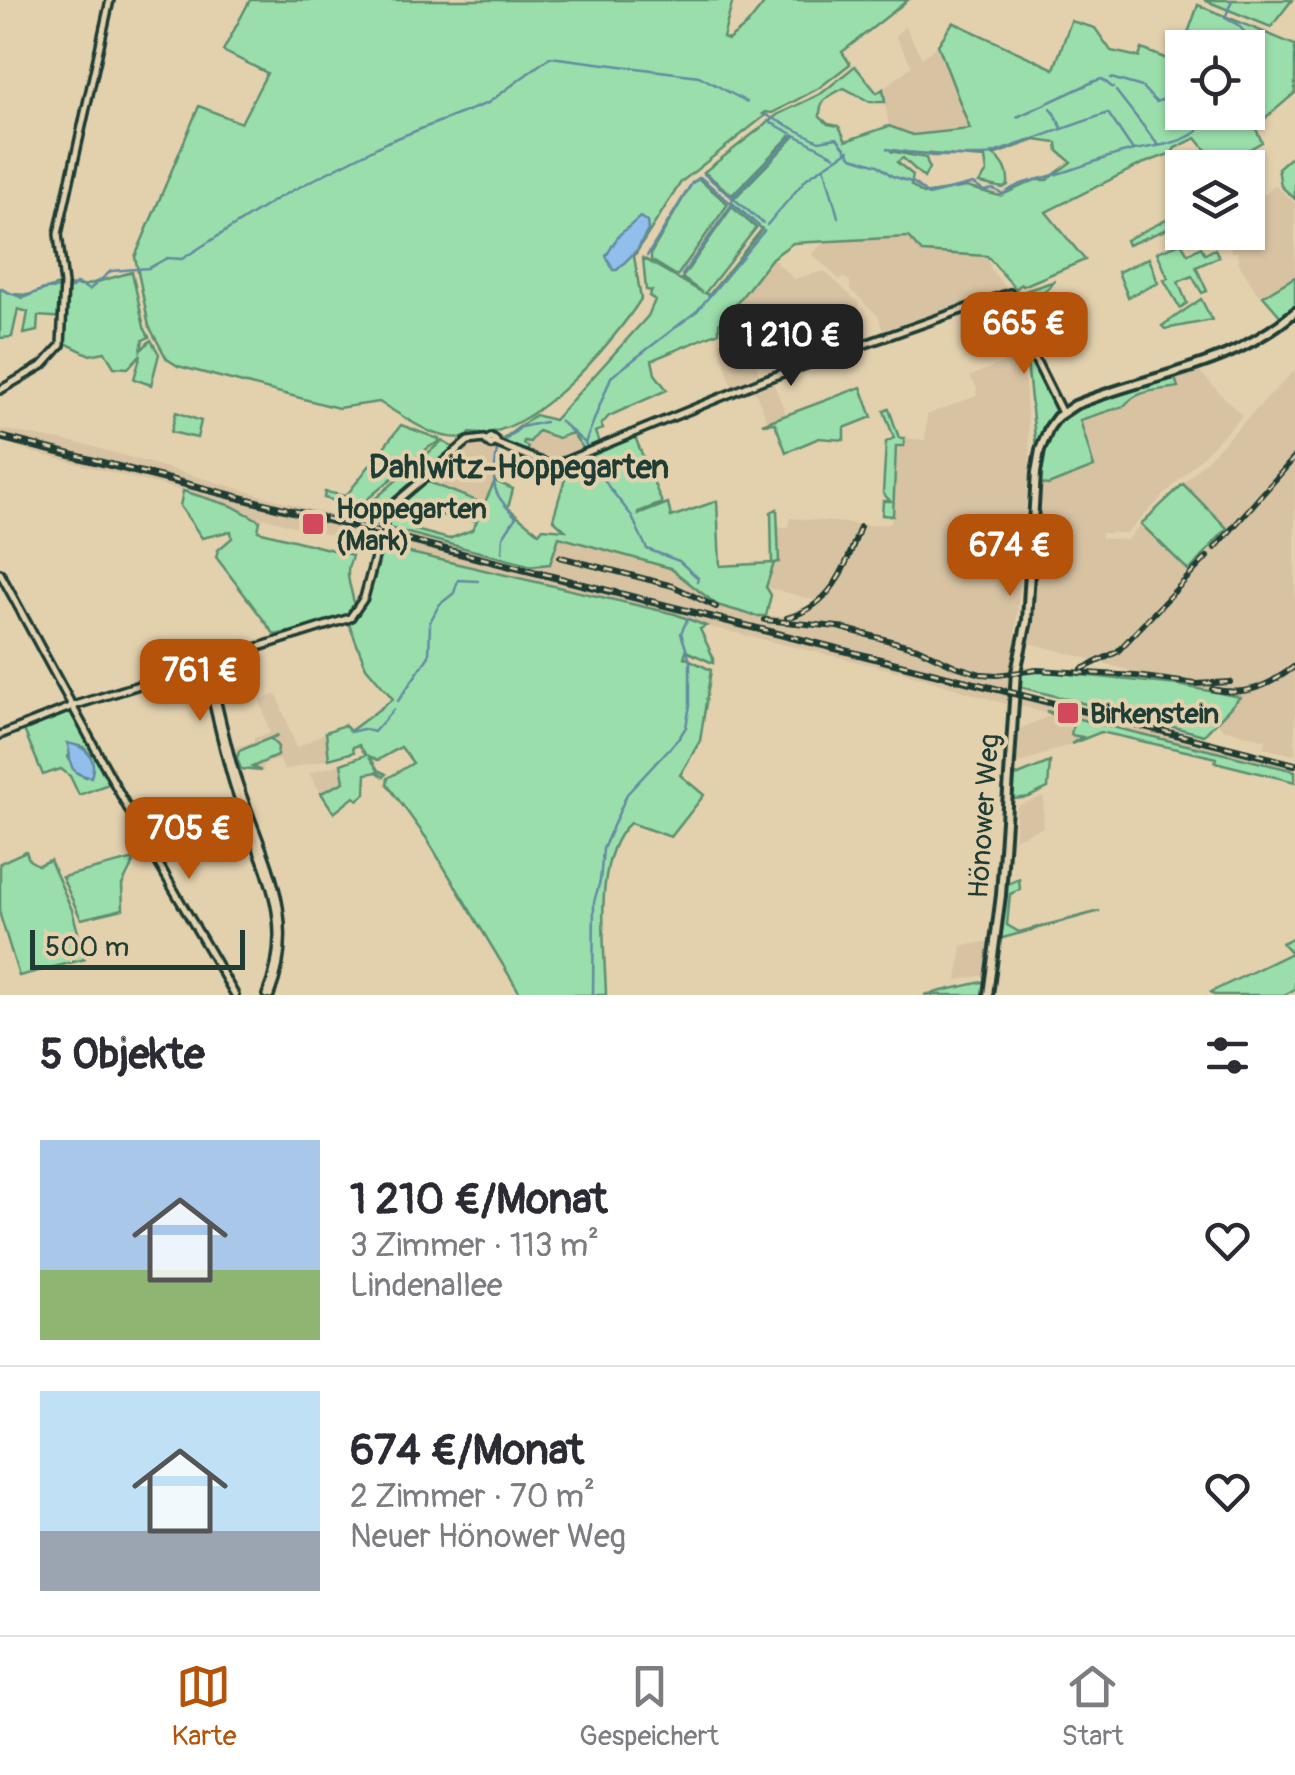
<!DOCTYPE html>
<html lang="de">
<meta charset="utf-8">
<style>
:root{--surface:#fff;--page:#f7f7f7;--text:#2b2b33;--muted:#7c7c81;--line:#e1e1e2;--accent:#b45309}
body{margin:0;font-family:Pangolin,sans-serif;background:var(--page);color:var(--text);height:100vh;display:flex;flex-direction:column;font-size:38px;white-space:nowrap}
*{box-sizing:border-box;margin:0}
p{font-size:32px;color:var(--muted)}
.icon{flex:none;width:55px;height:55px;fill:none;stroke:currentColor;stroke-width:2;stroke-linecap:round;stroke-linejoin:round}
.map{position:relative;height:995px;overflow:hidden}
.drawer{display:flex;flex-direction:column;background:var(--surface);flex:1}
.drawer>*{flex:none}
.buttons{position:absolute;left:1165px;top:30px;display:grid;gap:20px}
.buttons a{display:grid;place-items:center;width:100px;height:100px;border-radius:0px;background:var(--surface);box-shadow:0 2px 8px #0004;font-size:50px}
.scale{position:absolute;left:30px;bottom:25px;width:215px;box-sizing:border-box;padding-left:10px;border:5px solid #1f3d34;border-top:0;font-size:28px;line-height:35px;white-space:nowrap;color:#1f3d34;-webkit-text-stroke:8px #e3d1ae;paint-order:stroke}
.price{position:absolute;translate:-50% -85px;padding:0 22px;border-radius:20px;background:var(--accent);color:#fff;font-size:32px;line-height:65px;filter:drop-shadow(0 2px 5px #0008)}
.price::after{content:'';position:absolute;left:50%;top:60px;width:30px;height:22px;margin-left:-15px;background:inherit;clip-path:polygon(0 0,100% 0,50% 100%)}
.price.selected{background:#222;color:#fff}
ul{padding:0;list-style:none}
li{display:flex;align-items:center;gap:30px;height:250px;padding:0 40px}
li+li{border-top:2px solid var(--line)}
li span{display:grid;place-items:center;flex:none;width:280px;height:200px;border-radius:0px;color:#555}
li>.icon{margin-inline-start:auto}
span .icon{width:120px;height:120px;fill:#fffc;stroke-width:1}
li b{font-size:42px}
h2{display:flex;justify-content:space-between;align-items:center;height:120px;padding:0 40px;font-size:42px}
.tab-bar{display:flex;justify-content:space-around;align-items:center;height:140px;border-top:2px solid var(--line);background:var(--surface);font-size:28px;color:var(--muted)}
.tab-bar a{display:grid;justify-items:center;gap:5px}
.tab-bar .selected{color:var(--accent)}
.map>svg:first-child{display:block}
.built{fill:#d7c2a2}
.green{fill:#9adfab;stroke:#5c8e70;stroke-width:2.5;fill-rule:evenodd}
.water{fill:#92beeb;stroke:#648aa2;stroke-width:2.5}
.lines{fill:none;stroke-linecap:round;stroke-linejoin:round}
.stream{stroke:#648aa2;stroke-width:2.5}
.tertiary-casing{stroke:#1f3d34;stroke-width:12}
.secondary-casing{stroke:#1f3d34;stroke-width:14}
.tertiary{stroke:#e3d1ae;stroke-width:5}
.secondary{stroke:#e3d1ae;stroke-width:6}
.tram{stroke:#1f3d34;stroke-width:2.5}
.rail-casing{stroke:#1f3d34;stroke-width:6}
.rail{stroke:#e3d1ae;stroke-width:2.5;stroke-dasharray:8;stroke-linecap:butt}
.poi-dot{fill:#d1495b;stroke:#e3d1ae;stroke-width:4}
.labels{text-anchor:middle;stroke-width:8;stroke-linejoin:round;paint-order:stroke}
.poi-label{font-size:28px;font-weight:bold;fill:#1f3d34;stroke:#e3d1ae;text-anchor:start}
.street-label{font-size:28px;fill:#1f3d34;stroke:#e3d1ae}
.quarter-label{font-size:32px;font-weight:bold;fill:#1f3d34;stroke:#e3d1ae}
</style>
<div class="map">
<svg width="1295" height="995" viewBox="0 0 1295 995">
<rect width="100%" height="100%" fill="#e3d1ae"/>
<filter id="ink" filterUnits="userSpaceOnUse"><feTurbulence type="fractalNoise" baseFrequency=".01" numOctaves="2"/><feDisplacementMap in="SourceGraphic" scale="20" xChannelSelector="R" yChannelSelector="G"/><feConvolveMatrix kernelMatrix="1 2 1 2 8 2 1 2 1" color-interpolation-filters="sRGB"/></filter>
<g filter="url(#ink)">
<g class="built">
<polygon points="962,26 970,129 913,135 889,128 883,89 912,66 895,35 905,27 922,58"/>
<polygon points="1251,185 1263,196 1275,185 1295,203 1295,277 1265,294 1258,294 1248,279 1239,264 1237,251 1233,252 1223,233 1248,232 1248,198 1254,193 1249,186"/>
<polygon points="899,236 950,254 987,256 991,270 1007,289 883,330 878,316 850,289 850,282 845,278 839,279 812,254 823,243"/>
<polygon points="772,258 794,279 824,271 858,302 862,318 754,358 760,377 732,388 719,342 747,332 737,303"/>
<polygon points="1023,355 1030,454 1011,691 1295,762 1295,772 1080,723 1082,740 1012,766 1017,755 1019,729 1052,715 1018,705 1011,699 1009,705 909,674 706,626 675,614 303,529 266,518 260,521 203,496 35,453 0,441 0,429 87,445 330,515 373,525 376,521 379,529 385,527 532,566 550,564 559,537 670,568 717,605 735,611 755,616 782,616 817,601 766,587 775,562 779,562 775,527 788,527 790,518 869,525 891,524 899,438 925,440 927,415 976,396 977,388 970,376"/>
<polygon points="1295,370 1295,755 1263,748 1266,740 1223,729 1217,722 1241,696 1238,694 1220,693 1157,678 1027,642 1043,455 1078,409 1199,371 1242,416 1127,533 1101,533 1101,538 1127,540 1141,524 1189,571 1227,528 1183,484"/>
<polygon points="773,382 786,414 768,422 754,389"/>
<polygon points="537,431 571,433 584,449 553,461 526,452 528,447 522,444 524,440"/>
<polygon points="478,442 496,449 493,485 484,504 426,481 468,446"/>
<polygon points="277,694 296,748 326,732 329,759 284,770 279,759 263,765 264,772 237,768 232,748 254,742 254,738 270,733 260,700"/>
<polygon points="341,764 345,783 321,793 309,773"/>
<polygon points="1044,796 1043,827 1014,839 1017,806"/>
<polygon points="991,941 987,975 957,980 962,946"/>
</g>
<g class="green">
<path d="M 250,0 L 733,0 L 723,38 L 728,40 L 747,25 L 767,0 L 908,0 L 842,52 L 850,64 L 819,88 L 772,113 L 765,112 L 763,114 L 766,115 L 681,182 L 634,256 L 641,299 C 612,344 528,443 470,433 L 468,437 C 434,442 407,418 379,402 L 338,408 L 178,366 L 167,359 L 149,326 L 135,257 L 199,106 L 241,123 L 267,73 L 223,51 Z"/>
<polygon points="1204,0 1292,0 1271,27"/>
<path d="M 1198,5 L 1295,45 L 1295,93 L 1255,127 L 1262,142 L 1248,150 L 1246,156 L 1251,164 L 1226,167 L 1220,158 L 1215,161 L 1196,138 L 1175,148 L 1172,153 L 1142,164 L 1046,212 L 1085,260 L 1023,286 L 1021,284 L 1016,289 L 987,256 L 922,252 L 908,237 L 793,243 L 772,258 L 737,303 L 740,313 L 719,323 L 719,332 L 652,360 L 655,374 L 667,390 L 609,416 L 601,425 L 603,429 L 595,432 L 599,443 L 584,449 L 572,433 L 558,438 L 538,431 L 530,442 L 524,441 L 523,444 L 528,447 L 526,452 L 499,442 L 535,415 L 554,420 L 648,316 L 655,300 L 649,296 L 652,291 L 646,290 L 643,258 L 703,293 L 682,278 L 732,207 L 756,228 L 705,293 L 709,295 L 762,229 L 731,202 L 794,137 L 790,136 L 732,195 L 704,172 L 777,115 L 822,93 L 855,66 L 877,93 L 883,89 L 885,102 L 870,102 L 844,88 C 830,96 819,98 820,117 L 828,124 L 839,126 L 846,141 L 889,126 L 913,135 L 970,129 L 938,45 L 953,22 L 1054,69 L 1071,21 L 1095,28 L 1111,51 L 1139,57 L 1142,49 L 1177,63 L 1182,49 L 1182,112 L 1248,112 L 1248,48 L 1183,47 ZM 1035,140 L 1057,143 L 1058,151 L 1071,162 L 1047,180 L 1035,180 L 1000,196 L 966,187 L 923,194 L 911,185 L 913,175 L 897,162 L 903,158 L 924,178 L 929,168 L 926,158 L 890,151 L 985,158 L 987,172 L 979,183 L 1003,188 L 1008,185 C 1009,171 1003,161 993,155 Z"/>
<polygon points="1293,155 1295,157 1295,199 1281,186 1278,168"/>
<polygon points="699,179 728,204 677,276 651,260 651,253 692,183"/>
<polygon points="1182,212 1182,223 1128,245 1126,240"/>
<polygon points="1181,243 1188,254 1201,247 1205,254 1215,249 1219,257 1196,267 1207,291 1202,293 1192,276 1178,282 1187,303 1180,308 1164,280 1168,278 1157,252"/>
<polygon points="1149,258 1158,283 1128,297 1118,272"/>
<polygon points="132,272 144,327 149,337 143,340 141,350 151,340 159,354 151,385 134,379 141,354 128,368 114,367 105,352 90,355 65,343 65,318 38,316 37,331 24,334 28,312 18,309 12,337 0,338 0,288 12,294 28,295 59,285 83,286"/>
<polygon points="1295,277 1295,308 1282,318 1263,296"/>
<polygon points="1055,281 1034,302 1026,317 1021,319 1016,291 1022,292"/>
<polygon points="1201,299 1212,320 1165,329 1162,326"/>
<polygon points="1025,342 1056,407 1055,416 1036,448"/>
<path d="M 1175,378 L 1178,387 C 1158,391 1138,389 1124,406 L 1080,420 L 1094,467 L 1048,485 L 1040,484 C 1038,451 1049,424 1077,407 Z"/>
<polygon points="861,387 872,417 844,428 844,440 819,438 786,452 775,423 762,424"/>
<polygon points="889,409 899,438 904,438 904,446 896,446 893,516 882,515 883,501 890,501 883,493 886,442 894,438 884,411"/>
<polygon points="176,412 201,421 197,438 171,432"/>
<polygon points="401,425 439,439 439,442 429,447 358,507 324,498 325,492 346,496"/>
<path d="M 635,437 L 662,503 L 638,512 L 638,515 L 668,503 L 671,517 L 717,501 L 720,566 L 772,563 L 771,512 L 777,509 L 779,562 L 774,563 L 766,587 L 771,595 L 766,616 L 755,616 L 717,605 L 670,568 L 559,537 L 550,564 L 532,566 L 385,527 L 396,507 L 426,481 L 484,504 L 495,481 L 513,489 L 508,508 L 539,533 L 543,528 L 565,530 L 553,519 L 569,465 ZM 428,513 L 477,521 L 472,530 L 449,539 L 415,530 L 416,515 Z"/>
<polygon points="442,441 454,448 387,504 379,526 372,518 376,508 370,503"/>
<polygon points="1183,484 1227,528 1189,571 1141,524"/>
<path d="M 183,491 L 232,506 L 260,521 L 258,531 L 352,555 C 351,561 348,566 348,571 C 347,584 355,596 354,611 L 345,618 L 290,635 L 288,632 L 275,635 L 216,557 L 218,550 L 232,538 L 231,531 L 202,538 L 180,506 Z"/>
<path d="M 380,546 L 675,614 L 706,626 L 700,629 L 713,657 L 713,663 L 686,651 L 684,657 L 711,670 L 700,741 L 680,775 L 704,795 L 671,837 L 630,823 C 592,857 605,948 606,995 L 521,995 L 427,839 L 387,784 L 388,778 L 413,763 L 401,747 L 378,760 L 369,756 L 378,770 L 386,774 L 384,777 L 377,772 L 366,774 L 365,794 L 358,800 L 354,797 L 334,813 L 321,793 L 344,782 L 341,764 L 366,755 L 359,745 L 353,747 L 354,752 L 329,759 L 326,732 L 344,725 L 350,731 L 393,699 L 366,667 L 349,624 C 368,607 379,571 380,546 Z"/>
<polygon points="1040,671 1178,685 1240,697 1204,735 1017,686 1018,673"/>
<path d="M 72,711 L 111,783 L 79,795 L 70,776 L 61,769 L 43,775 L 24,730 ZM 69,744 L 83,747 L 91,755 L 86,777 L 77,773 L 68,757 L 71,751 Z"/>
<polygon points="1046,711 1295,771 1295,782 1215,762 1216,758 1208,756 1101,732 1071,744 1082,737 1071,735 1073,724"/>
<polygon points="278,735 271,739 278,747 277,756 252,767 261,771 241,769 237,759 239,751"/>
<polygon points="1050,762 1048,788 1029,797 1007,800 1011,778"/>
<polygon points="26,851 29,860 38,865 50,860 72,910 85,959 19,976 0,915 0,863"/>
<polygon points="135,859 122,885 123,909 81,919 62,877"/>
<polygon points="1019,879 1020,890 1010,894 1007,925 1019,932 1100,911 999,939 1003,886"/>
<polygon points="1295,937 1295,989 1284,995 1214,995 1211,992 1291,953 1282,943"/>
<polygon points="986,981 984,995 924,995"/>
</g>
<g class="water">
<polygon points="640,217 647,222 648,230 637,250 617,270 613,270 606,256 619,235"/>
<path d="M 67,743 C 86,746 98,758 91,777 C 62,773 74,757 67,743 Z"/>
</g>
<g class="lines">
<g class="stream">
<polyline points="1232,0 1225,18 1238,25 1263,52 1263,57 1248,72"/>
<polyline points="1111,78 1142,87 1156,102 1167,98"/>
<polyline points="1116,91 1158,145"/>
<polyline points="1170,95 1182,86"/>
<polyline points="1051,108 1062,128"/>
<path d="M 764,114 L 819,141 L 837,138 L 852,157 L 878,165 L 892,176 L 914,183 L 928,195 L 973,184 L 984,191 L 993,189 L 1003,194 C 1021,181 1034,181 1054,175 C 1080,168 1104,157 1130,151 C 1153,146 1179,145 1198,131 L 1194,119 L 1199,112"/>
<polyline points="1017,117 1095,81 1102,79 1113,88"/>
<polyline points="768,121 835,156"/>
<polyline points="887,149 932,156 985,156 1108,113 1133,150"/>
<polyline points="824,166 838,217"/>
<polyline points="704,174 763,223"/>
<polyline points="732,198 794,135"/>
<polyline points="767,225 807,178 849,150"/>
<polyline points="647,256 692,183 700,177 758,226"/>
<polyline points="682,275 732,204"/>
<polyline points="0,289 23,298 44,289 72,288 77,283 89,290 111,271 149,268 167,258 182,259 278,198 387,142 488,103 550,57 699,76 747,102"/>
<polyline points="560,421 585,443"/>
<polyline points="502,443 521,427 545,422"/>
<polyline points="588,448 585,443 611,377 697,311 764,231"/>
<path d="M 497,450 C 493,486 489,490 516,517 L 503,537 L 502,552"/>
<polyline points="591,455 608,486 631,515"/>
<polyline points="632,517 647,549 679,561 698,578 697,582"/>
<polyline points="398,701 429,656 430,622 439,605 454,593 458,580 478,581"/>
<polyline points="350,732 363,729 374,732 393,710"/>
<polyline points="593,995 594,902 600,881 603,849 627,794 679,738 686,727 690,705 690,661 681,633 688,618"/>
</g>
<g class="tertiary-casing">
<g id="tertiary">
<polyline points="0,390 43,365 61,345 64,284 58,234 110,0"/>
<polyline points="495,443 547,464 558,464 763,380 1010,293 1022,333 1062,413"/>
<polyline points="0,573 150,849 235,995"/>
<path d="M 207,664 C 217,699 224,735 234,770 C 257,848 303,912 270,995"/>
<path d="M 203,665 C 214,703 221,741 232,779 C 254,855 300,913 266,995"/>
<polyline points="0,735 73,706 350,618 364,598 388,509 468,441 484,439 491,445 496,441 491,437 488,440"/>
</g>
</g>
<g class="secondary-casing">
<path id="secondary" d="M 988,995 L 1001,895 L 1016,672 L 1027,621 L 1036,473 L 1040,450 L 1049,428 L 1057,417 L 1075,405 C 1155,372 1225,371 1295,312"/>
</g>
<use href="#tertiary" class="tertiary"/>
<use href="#secondary" class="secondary"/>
<polyline class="tram" points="0,440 1295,767"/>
<g class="rail-casing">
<g id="rail">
<polyline points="0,436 1295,764"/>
<polyline points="1215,548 1295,457"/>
<polyline points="560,557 673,586 716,607"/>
<path d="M 787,618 C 833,605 845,568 860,527"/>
<polyline points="765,620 838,627 917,648 955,666 981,674 997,675 1037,670 1136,676 1196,684 1230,682"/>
<polyline points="1082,669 1117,652 1207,557"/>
<path d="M 1212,689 C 1245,697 1269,686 1295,666"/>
</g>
</g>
<use href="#rail" class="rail"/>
</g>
</g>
<g class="poi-dot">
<rect x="301" y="512" width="24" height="24" rx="5"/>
<rect x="1056" y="701" width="24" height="24" rx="5"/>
</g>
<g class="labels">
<g class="poi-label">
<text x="336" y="518">Hoppegarten<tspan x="336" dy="32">(Mark)</tspan></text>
<text x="1090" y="723">Birkenstein</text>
</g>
<g class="street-label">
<text transform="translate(983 816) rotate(-86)" y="10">Hönower Weg</text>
</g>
<g class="quarter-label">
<text x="519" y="478">Dahlwitz-Hoppegarten</text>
</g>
</g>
</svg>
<div class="buttons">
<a><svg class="icon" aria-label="locate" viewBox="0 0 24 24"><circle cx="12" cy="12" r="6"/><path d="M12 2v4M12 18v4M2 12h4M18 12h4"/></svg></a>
<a><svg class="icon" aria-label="layers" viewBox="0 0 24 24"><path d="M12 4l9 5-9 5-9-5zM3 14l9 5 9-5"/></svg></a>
</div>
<div class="scale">500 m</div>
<b class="price" style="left:1024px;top:377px">665 €</b>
<b class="price selected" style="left:791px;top:389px">1 210 €</b>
<b class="price" style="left:1010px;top:599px">674 €</b>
<b class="price" style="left:200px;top:724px">761 €</b>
<b class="price" style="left:189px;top:882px">705 €</b>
</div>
<section class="drawer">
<h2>5 Objekte<svg class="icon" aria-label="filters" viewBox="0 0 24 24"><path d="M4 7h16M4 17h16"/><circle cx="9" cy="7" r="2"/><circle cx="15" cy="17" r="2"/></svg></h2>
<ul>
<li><span style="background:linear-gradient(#a9c7e8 65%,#8fb573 0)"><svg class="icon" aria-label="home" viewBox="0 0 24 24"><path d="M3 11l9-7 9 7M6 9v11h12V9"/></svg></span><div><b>1 210 €/Monat</b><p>3 Zimmer · 113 m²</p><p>Lindenallee</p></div><svg class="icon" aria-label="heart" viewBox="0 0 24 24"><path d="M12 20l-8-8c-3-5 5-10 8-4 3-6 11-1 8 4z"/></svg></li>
<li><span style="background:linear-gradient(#bfe0f5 70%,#9aa5b1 0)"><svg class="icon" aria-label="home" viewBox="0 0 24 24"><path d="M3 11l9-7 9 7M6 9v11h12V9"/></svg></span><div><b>674 €/Monat</b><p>2 Zimmer · 70 m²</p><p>Neuer Hönower Weg</p></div><svg class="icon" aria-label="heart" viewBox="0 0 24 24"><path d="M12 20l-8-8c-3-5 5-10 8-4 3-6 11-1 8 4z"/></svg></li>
</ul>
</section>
<nav class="tab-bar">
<a class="selected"><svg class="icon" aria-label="map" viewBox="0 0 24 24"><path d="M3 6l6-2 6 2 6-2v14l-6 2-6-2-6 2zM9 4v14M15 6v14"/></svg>Karte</a>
<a><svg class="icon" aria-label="saved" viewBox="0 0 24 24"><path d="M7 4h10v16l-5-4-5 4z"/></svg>Gespeichert</a>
<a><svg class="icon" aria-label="home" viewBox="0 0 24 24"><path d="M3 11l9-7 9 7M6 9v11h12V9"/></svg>Start</a>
</nav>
